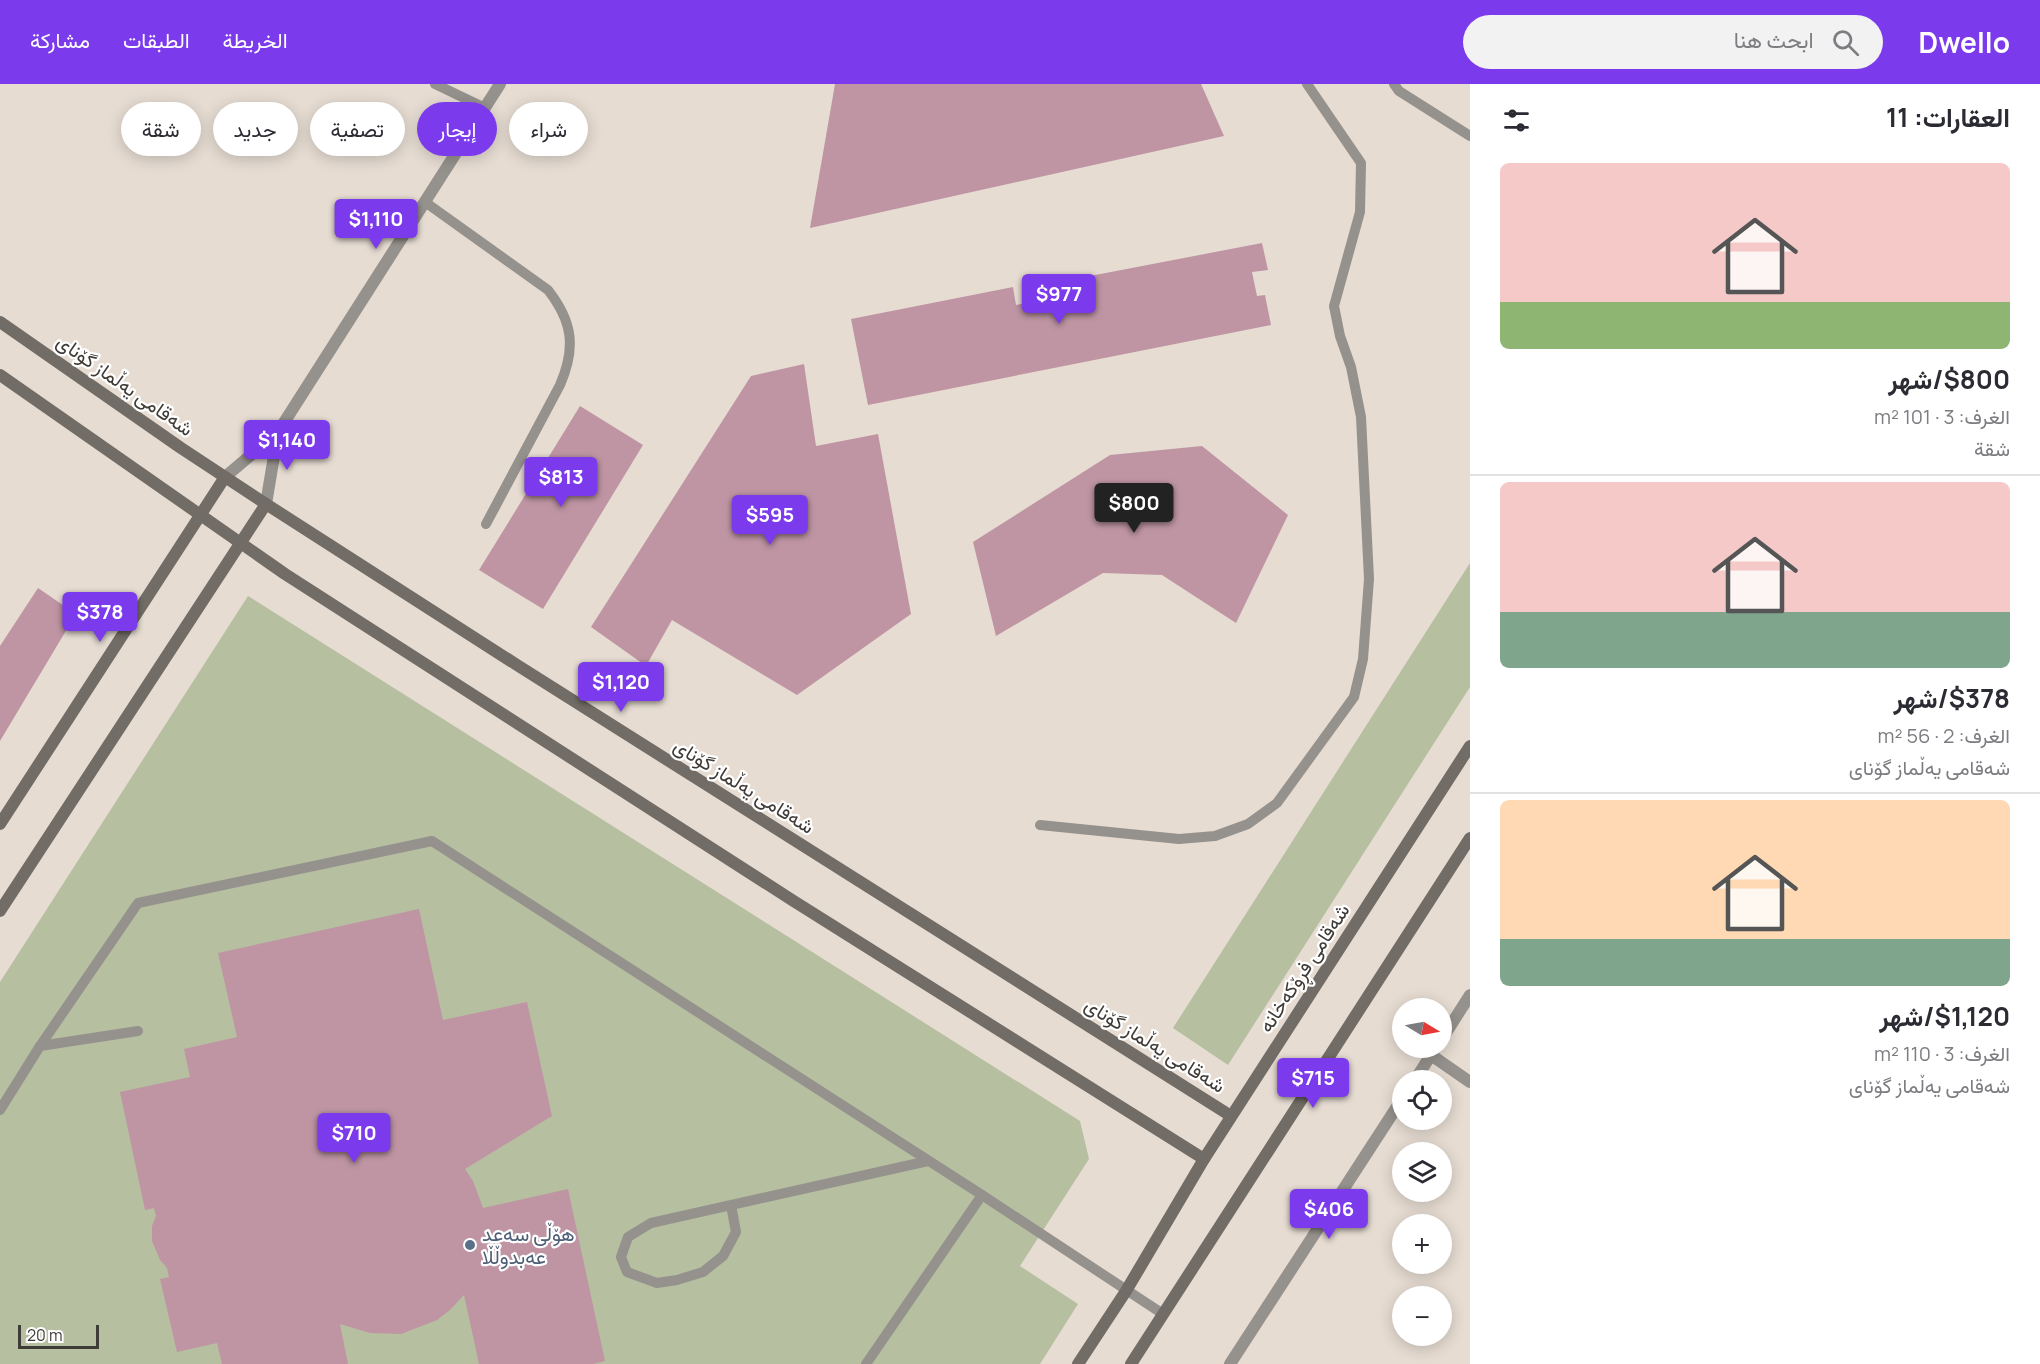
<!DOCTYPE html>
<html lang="ar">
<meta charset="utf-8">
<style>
:root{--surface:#fff;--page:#f2f2f3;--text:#2b2b33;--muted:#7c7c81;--line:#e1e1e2;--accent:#7c3aed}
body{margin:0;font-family:Manrope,Vazirmatn,sans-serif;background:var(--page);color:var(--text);direction:rtl;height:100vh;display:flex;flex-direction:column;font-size:22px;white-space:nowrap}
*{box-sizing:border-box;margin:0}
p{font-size:20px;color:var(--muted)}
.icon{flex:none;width:33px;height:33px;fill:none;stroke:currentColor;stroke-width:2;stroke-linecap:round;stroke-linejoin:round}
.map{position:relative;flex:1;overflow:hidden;direction:ltr}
.drawer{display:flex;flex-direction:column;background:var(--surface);width:570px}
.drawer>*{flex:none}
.guide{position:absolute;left:18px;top:18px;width:570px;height:54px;direction:rtl;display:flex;gap:12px}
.needle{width:39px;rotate:100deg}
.tools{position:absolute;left:1392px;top:914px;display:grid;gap:12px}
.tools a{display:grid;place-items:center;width:60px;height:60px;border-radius:50%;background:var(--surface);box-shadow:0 3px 15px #0003;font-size:30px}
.scale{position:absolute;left:18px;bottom:15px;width:81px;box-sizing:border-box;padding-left:6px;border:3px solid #3f3b37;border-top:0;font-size:16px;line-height:21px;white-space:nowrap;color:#3f3b37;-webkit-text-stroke:4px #fff;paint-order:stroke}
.price{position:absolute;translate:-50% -51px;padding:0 14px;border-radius:6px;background:var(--accent);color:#fff;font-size:20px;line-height:39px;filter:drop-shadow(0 2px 3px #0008)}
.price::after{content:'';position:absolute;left:50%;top:36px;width:18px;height:14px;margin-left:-9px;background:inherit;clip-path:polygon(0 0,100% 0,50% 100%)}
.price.current{background:#222;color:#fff}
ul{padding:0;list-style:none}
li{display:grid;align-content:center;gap:12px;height:318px;padding:0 30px}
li+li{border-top:2px solid var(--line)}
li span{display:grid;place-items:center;height:186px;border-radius:9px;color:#555}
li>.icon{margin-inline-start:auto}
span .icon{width:108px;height:108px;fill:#fffc;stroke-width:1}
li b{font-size:26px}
h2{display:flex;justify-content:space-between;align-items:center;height:72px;padding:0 30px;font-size:26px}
.tag{padding:0 21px;border-radius:27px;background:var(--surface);box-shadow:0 3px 15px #0003;font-size:21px;line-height:54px}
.tag.current{background:var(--accent);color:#fff}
header{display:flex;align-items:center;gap:36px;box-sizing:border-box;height:84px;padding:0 30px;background:var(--accent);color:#fff}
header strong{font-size:28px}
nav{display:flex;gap:33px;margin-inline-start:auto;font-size:21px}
.search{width:420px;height:54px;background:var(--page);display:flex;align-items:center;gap:15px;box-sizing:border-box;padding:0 21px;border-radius:33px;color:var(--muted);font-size:22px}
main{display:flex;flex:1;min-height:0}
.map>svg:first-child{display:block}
.green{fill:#b6bfa0}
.building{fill:#bf95a4}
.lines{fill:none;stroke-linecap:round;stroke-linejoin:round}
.lane{stroke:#95918d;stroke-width:10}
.street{stroke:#95918d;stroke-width:12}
.secondary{stroke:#726c66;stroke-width:12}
.service-dot{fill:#5c6f8a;stroke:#fff;stroke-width:2}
.labels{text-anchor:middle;stroke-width:4.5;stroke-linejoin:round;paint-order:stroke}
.street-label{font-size:20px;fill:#3f3b37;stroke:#fff}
.service-label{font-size:20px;fill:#4e5e75;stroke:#fff;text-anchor:start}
</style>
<header>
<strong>Dwello</strong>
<div class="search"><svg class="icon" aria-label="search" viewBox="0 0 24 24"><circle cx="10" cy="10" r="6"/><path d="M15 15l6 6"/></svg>ابحث هنا</div>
<nav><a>الخريطة</a><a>الطبقات</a><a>مشاركة</a></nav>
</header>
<main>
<section class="drawer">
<h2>العقارات: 11<svg class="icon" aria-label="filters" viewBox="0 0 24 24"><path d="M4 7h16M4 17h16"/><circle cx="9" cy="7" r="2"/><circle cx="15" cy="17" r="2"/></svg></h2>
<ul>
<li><span style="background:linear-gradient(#f6c9c9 75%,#8fb573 0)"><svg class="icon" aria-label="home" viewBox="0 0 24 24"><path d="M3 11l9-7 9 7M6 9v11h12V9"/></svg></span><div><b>$800/شهر</b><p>الغرف: 3 · 101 m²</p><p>شقة</p></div></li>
<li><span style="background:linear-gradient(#f6c9c9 70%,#7fa58c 0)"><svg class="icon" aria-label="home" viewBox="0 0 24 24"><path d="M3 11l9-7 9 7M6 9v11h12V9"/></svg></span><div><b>$378/شهر</b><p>الغرف: 2 · 56 m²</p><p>شەقامی یەڵماز گۆنای</p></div></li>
<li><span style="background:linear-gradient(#ffd9b3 75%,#7fa58c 0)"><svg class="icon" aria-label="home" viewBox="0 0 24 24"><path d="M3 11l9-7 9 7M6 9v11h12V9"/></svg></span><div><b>$1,120/شهر</b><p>الغرف: 3 · 110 m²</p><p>شەقامی یەڵماز گۆنای</p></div></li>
</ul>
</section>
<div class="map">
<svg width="1470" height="1280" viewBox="0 0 1470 1280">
<rect width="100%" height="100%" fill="#e6dcd2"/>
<g class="green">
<polygon points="1470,479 1470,603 1228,981 1173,944"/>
<polygon points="248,512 1080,1037 1089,1075 1020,1182 1078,1220 1040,1280 0,1280 0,898"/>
</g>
<g class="building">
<polygon points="835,0 1201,0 1224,52 810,144"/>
<polygon points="1262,159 1268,186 1252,188 1257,212 1265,211 1271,241 868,321 851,235 1013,203 1016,221 1092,206 1090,192"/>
<polygon points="804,280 816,362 878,350 911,530 797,611 672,536 646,582 591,543 751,292"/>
<polygon points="580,322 643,361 543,525 479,486"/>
<polygon points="1202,362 1288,431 1236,539 1162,491 1103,489 996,552 973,458 1110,371"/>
<polygon points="38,504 76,530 0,657 0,562"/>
<polygon points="419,825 443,936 527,918 552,1032 465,1085 473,1097 483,1124 568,1105 605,1277 593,1280 479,1280 464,1211 450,1226 437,1236 401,1250 370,1249 340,1240 348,1280 222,1280 217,1259 177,1268 160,1195 169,1193 167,1184 160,1176 152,1157 152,1142 156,1132 154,1124 145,1126 120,1008 190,993 184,965 237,953 218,869"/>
</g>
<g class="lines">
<g class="lane">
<polyline points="435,0 485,24"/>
<polyline points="1394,0 1399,7 1470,52"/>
<path d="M 425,118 L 548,206 C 573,238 576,264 560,301 L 486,440"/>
<polyline points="1040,741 1179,755 1215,752 1248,740 1277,719 1354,613 1363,575 1369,495 1361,333 1351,283 1340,252 1334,222 1360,128 1361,79 1307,0"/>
<polyline points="40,962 138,947"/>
<polyline points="0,1026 40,962 138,819 432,757 982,1111 1163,1230"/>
<polyline points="731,1121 736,1148 723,1172 703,1188 677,1196 657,1199 627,1188 621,1173 628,1153 651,1139 928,1077"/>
<polyline points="866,1280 982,1111"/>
</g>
<g class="street">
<polyline points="225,393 278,348 500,0"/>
<polyline points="266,420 278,348"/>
<polyline points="1442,955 1470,911"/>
<polyline points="1431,971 1470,998"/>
<polyline points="1415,996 1436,963"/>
<polyline points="1230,1280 1402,1015"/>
</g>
<g class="secondary">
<polyline points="0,238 181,364 266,420 517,581 1231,1032"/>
<polyline points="0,291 285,490 792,816 1204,1075"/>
<polyline points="0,740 225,393"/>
<polyline points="0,827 266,420"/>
<polyline points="1078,1280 1126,1207 1204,1075 1470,662"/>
<polyline points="1131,1280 1470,754"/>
</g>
</g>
<circle class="service-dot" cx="470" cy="1161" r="6"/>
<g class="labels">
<g class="street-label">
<text transform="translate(125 301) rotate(35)" y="7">شەقامی یەڵماز گۆنای</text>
<text transform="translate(744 702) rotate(32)" y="7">شەقامی یەڵماز گۆنای</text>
<text transform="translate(1304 884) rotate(-57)" y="7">شەقامی فڕۆکەخانە</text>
<text transform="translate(1155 961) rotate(32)" y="7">شەقامی یەڵماز گۆنای</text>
</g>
<g class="service-label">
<text x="482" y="1157">ھۆڵی سەعد<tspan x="482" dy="23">عەبدوڵڵا</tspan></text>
</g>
</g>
</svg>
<div class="tools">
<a><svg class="needle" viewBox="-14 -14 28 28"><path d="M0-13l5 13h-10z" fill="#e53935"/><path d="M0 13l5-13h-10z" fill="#7c7c81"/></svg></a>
<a><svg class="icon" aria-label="locate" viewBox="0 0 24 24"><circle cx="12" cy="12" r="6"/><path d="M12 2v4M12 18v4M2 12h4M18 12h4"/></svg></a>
<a><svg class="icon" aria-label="layers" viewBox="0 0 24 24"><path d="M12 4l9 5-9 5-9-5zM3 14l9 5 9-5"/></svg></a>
<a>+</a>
<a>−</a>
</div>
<div class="scale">20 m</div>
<b class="price" style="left:376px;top:166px">$1,110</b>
<b class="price" style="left:1059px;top:241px">$977</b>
<b class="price" style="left:287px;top:387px">$1,140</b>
<b class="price" style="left:561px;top:424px">$813</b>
<b class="price current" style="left:1134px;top:450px">$800</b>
<b class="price" style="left:770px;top:462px">$595</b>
<b class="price" style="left:100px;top:559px">$378</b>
<b class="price" style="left:621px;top:629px">$1,120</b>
<b class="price" style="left:1313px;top:1025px">$715</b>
<b class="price" style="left:354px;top:1080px">$710</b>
<b class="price" style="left:1329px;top:1156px">$406</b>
<div class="guide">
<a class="tag">شراء</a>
<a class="tag current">إيجار</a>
<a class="tag">تصفية</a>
<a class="tag">جديد</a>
<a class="tag">شقة</a>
</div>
</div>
</main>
